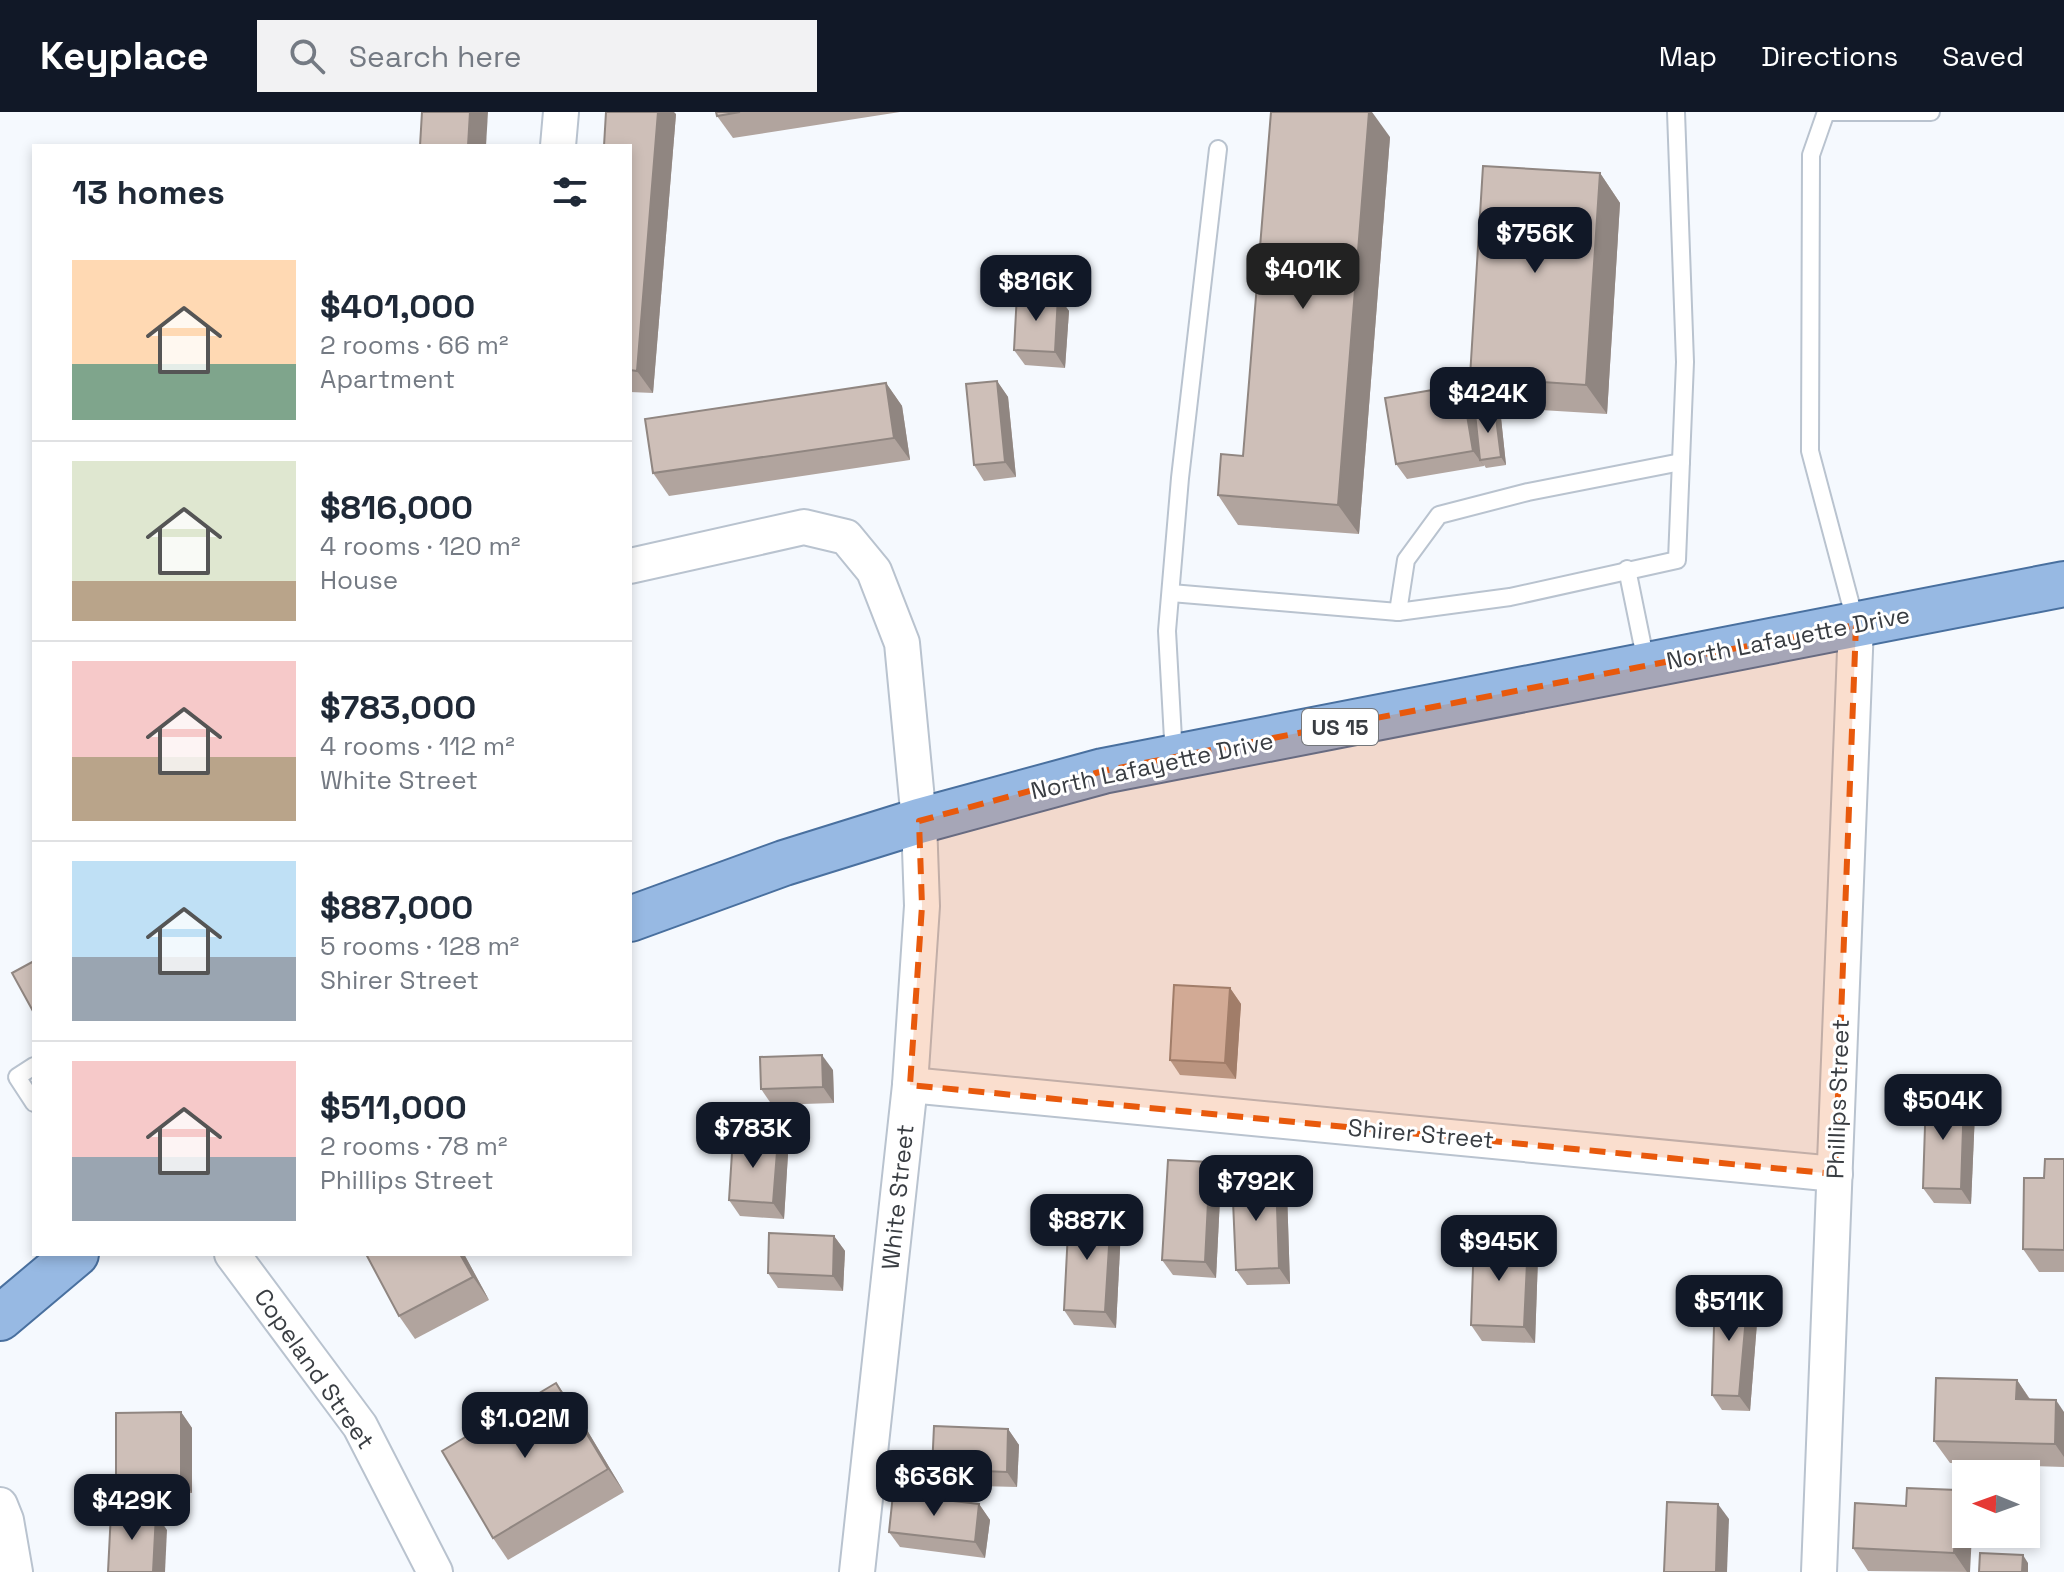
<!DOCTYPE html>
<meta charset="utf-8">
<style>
:root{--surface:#fff;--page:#f2f2f3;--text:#1f2937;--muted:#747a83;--line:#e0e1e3;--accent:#111827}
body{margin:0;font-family:"Space Grotesk",sans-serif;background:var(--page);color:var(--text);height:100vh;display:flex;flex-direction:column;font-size:30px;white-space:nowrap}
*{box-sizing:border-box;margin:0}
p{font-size:26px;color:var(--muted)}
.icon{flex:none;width:44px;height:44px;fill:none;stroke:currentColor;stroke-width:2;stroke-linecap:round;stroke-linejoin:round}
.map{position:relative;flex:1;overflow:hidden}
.drawer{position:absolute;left:32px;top:32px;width:600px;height:1112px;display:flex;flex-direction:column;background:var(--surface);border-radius:0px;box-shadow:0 4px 12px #0003}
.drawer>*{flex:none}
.needle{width:52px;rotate:271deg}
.tools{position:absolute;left:1952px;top:1348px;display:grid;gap:16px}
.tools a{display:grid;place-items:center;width:88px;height:88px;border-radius:0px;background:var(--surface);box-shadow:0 4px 12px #0003;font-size:40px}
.price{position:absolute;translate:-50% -68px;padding:0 18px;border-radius:16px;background:var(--accent);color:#fff;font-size:26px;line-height:52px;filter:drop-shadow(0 2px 4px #0008)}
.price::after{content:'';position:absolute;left:50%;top:48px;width:24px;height:18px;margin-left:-12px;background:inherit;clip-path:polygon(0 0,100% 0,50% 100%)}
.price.on{background:#222;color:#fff}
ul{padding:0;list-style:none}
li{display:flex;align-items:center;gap:24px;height:200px;padding:0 40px}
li+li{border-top:2px solid var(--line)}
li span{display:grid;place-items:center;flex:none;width:224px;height:160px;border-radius:0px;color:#555}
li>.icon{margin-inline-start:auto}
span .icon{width:96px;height:96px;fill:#fffc;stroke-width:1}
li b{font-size:34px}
h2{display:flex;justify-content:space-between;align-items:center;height:96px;padding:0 40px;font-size:34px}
header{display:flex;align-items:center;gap:48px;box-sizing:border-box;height:112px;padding:0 40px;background:var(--accent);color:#fff}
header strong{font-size:38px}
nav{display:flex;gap:44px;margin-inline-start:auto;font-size:28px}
.search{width:560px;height:72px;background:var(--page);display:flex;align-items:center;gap:20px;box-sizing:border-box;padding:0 28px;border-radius:0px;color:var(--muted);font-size:30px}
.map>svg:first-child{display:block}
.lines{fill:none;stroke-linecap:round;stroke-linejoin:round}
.lane-casing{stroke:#b9c3cf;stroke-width:20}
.street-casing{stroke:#b9c3cf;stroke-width:38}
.primary-casing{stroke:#49709f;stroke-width:48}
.lane{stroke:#fff;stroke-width:16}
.street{stroke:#fff;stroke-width:34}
.primary{stroke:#97b9e3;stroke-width:44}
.wall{fill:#b1a49e}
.shaded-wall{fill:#908681}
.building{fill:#cebfb8;stroke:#908681;stroke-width:2}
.marked{fill:#e8590c;fill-opacity:0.2;stroke:#e8590c;stroke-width:6;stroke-dasharray:16 10;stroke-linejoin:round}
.labels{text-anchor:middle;stroke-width:6;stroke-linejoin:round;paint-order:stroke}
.shield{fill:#fff;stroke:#74777b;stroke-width:2}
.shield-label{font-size:22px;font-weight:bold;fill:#393d42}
.street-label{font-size:24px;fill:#393d42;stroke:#fff}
</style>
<header>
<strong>Keyplace</strong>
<div class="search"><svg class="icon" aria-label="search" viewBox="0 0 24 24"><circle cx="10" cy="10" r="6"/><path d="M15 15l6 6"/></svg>Search here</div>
<nav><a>Map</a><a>Directions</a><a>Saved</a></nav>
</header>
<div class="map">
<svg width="2064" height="1460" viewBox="0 0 2064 1460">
<rect width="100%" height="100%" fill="#f5f9fe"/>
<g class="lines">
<g class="lane-casing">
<g id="lane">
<polyline points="1627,457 1646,550"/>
<polyline points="1171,481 1398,500 1510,485 1677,448 1685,250 1676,0"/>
<polyline points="1398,500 1406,448 1439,403 1528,380 1681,350"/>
<polyline points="1856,512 1810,339 1811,43 1826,0 1931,0"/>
<polyline points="1174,645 1167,519 1180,366 1218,37"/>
<polyline points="34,954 17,965 34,991"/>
</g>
</g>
<g class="street-casing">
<g id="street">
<polyline points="558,34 561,0"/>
<polyline points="630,454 804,415 846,425 874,459 902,531 919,709 922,794 910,973 857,1460"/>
<polyline points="910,973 1835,1062"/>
<polyline points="232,1142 360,1314 435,1460"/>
<polyline points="0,1393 6,1408 15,1460"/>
<polyline points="1819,1460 1856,513"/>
</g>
</g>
<g class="primary-casing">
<g id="primary">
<polyline points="630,807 784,751 919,709 1103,659 2064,472"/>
<polyline points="0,1206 76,1142"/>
</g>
</g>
<use href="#lane" class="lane"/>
<use href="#street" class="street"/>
<use href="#primary" class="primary"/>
</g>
<g class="wall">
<polygon points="716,0 900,0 733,26 717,4"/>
<polygon points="676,2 653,281 630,280 630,34"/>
<polygon points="1390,25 1359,422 1238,413 1218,383 1243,344"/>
<polygon points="1600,61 1620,91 1607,302 1490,295 1470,265"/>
<polygon points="1058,184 1069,199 1065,256 1025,253 1014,238"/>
<polygon points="997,269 1008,285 1016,365 984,369 974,353"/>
<polygon points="886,271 902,294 910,348 669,384 653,361"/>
<polygon points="1462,273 1473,288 1475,301 1495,298 1501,306 1506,353 1486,356 1484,353 1484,354 1407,367 1396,352"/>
<polygon points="1230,876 1241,892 1236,967 1180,963 1170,948"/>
<polygon points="833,958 834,991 772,993 761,977"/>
<polygon points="1975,1000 1971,1092 1934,1091 1923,1076"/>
<polygon points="778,1027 788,1042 784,1107 740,1104 729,1088"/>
<polygon points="2064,1047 2064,1160 2039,1160 2023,1137 2044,1066"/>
<polygon points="1221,1066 1216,1166 1173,1163 1162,1148"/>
<polygon points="1287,1080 1290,1172 1247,1173 1236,1158"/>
<polygon points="1121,1117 1116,1216 1074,1213 1064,1198"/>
<polygon points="834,1124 845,1139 843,1179 778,1176 768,1161"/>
<polygon points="1528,1129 1538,1145 1535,1231 1482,1229 1471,1213"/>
<polygon points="464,1142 489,1188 415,1227 399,1204"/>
<polygon points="1758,1198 1750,1299 1722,1298 1712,1283"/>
<polygon points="2017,1268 2030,1287 2064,1300 2064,1355 1950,1351 1934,1329"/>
<polygon points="556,1271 572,1293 624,1380 508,1448 493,1426"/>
<polygon points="181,1300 192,1316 192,1381 126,1381 116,1366"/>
<polygon points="1008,1317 1019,1333 1017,1375 942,1373 932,1357"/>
<polygon points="1957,1378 1966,1391 1966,1422 1970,1460 1868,1459 1853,1436 1906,1394"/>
<polygon points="979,1392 990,1408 985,1446 900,1435 889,1420"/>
</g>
<g class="shaded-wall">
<polygon points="470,0 488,0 486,34 468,34"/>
<polygon points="658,0 674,0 676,2 653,281 637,259"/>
<polygon points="1369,0 1372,0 1390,25 1359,422 1338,393"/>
<polygon points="1600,61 1620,91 1607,302 1586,273"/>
<polygon points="1058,184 1069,199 1065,256 1055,240"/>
<polygon points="997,269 1008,285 1016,365 1005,350"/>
<polygon points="886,271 902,294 910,348 894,326"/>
<polygon points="1462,273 1473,288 1483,347 1480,348 1484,354 1473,339"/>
<polygon points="1495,298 1501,306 1506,353 1501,345"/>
<polygon points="1230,876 1241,892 1236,967 1225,951"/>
<polygon points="822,943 833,958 834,991 823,975"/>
<polygon points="1964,985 1975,1000 1971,1092 1961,1077"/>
<polygon points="778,1027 788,1042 784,1107 773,1091"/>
<polygon points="1210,1050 1221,1066 1216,1166 1205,1150"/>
<polygon points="1276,1064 1287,1080 1290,1172 1279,1156"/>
<polygon points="1111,1102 1121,1117 1116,1216 1105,1200"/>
<polygon points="834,1124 845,1139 843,1179 833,1164"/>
<polygon points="1528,1129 1538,1145 1535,1231 1524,1215"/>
<polygon points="460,1142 464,1142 489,1188 473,1165"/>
<polygon points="1748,1182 1758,1198 1750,1299 1739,1284"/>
<polygon points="2017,1268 2032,1291 2016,1287"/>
<polygon points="556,1271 572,1293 624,1380 608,1357"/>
<polygon points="2056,1288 2064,1300 2064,1345 2055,1332"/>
<polygon points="181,1300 192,1316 192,1381 181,1365"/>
<polygon points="1008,1317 1019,1333 1017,1375 1007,1360"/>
<polygon points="1957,1378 1966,1391 1966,1422 1972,1422 1970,1460 1967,1460 1954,1441"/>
<polygon points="979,1392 990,1408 985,1446 975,1430"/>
<polygon points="1718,1392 1729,1407 1727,1460 1716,1460"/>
<polygon points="156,1402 167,1418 165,1460 153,1460"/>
<polygon points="2023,1443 2028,1451 2028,1460 2022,1460"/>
</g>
<g class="building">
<polygon points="422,0 470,0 468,34 420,34"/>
<polygon points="606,0 658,0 637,259 630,258 630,34 604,34"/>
<polygon points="716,0 740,0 717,4"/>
<polygon points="1271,0 1369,0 1338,393 1218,383 1221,342 1243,344"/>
<polygon points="1483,54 1600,61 1586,273 1470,265"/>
<polygon points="1017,181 1058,184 1055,240 1014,238"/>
<polygon points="997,269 1005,350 974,353 966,272"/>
<polygon points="886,271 894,326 653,361 645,307"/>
<polygon points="1462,273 1473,339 1396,352 1385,286"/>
<polygon points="1495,298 1501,345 1480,348 1475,301"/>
<polygon points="34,849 34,901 12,861"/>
<polygon points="1174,873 1230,876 1225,951 1170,948"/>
<polygon points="822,943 823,975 761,977 760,945"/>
<polygon points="1926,983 1964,985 1961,1077 1923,1076"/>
<polygon points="733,1025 778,1027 773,1091 729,1088"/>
<polygon points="2045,1047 2064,1047 2064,1138 2023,1137 2024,1066 2044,1066"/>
<polygon points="1168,1048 1210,1050 1205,1150 1162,1148"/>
<polygon points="1276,1064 1279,1156 1236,1158 1232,1066"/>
<polygon points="1069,1100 1111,1102 1105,1200 1064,1198"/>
<polygon points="769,1121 834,1124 833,1164 768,1161"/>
<polygon points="1474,1127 1528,1129 1524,1215 1471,1213"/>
<polygon points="366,1142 460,1142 473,1165 399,1204"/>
<polygon points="1715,1181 1748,1182 1739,1284 1712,1283"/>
<polygon points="1936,1266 2017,1268 2016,1287 2056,1288 2055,1332 1934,1329"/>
<polygon points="556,1271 608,1357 493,1426 442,1339"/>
<polygon points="181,1300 181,1365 116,1366 116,1301"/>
<polygon points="934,1314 1008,1317 1007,1360 932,1357"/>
<polygon points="1907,1376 1957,1378 1954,1441 1853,1436 1855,1391 1906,1394"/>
<polygon points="893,1382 979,1392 975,1430 889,1420"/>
<polygon points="1667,1390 1718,1392 1716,1460 1664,1460"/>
<polygon points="111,1400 156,1402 153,1460 108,1460"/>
<polygon points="1980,1441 2023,1443 2022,1460 1979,1460"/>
</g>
<path class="marked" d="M 1856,513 L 1835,1062 L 910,973 L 922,794 L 919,709 L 1103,659 Z"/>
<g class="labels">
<rect class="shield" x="1302" y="597" width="76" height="36" rx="6"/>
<g class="shield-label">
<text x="1340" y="623">US 15</text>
</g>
<g class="street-label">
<text transform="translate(1788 526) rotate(-11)" y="8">North Lafayette Drive</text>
<text transform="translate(1152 654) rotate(-12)" y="8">North Lafayette Drive</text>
<text transform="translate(1838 987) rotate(-88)" y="8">Phillips Street</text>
<text transform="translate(1421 1022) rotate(5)" y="8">Shirer Street</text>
<text transform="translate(898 1085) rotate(-84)" y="8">White Street</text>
<text transform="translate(314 1257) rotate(55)" y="8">Copeland Street</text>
</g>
</g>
</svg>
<div class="tools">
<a><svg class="needle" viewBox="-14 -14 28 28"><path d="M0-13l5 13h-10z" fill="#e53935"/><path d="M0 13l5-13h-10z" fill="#747a83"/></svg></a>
</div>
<b class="price" style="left:1535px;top:163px">$756K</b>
<b class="price on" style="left:1303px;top:199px">$401K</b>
<b class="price" style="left:1036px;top:211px">$816K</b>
<b class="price" style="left:1488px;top:323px">$424K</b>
<b class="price" style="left:1943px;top:1030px">$504K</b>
<b class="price" style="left:753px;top:1058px">$783K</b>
<b class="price" style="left:1256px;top:1111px">$792K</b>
<b class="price" style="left:1087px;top:1150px">$887K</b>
<b class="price" style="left:1499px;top:1171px">$945K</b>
<b class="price" style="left:1729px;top:1231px">$511K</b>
<b class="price" style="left:525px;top:1348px">$1.02M</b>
<b class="price" style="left:934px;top:1406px">$636K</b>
<b class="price" style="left:132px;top:1430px">$429K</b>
<section class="drawer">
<h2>13 homes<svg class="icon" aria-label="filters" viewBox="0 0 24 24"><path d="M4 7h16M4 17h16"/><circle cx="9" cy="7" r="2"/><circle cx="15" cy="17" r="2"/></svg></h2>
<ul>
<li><span style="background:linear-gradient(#ffd9b3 65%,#7fa58c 0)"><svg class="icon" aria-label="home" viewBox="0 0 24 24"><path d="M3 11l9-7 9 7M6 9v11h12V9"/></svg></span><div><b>$401,000</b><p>2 rooms · 66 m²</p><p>Apartment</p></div></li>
<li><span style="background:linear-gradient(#dfe7d0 75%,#b9a48a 0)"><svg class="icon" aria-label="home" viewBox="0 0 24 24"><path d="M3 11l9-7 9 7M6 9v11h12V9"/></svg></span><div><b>$816,000</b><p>4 rooms · 120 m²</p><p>House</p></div></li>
<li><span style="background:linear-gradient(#f6c9c9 60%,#b9a48a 0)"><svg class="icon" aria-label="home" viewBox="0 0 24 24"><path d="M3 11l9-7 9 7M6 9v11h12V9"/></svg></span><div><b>$783,000</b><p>4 rooms · 112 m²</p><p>White Street</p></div></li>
<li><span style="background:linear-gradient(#bfe0f5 60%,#9aa5b1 0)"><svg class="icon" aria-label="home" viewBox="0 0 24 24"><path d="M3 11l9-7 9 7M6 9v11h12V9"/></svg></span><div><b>$887,000</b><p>5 rooms · 128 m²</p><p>Shirer Street</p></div></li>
<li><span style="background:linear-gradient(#f6c9c9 60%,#9aa5b1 0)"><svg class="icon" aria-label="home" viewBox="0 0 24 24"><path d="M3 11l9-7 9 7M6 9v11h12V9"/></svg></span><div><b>$511,000</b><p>2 rooms · 78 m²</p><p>Phillips Street</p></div></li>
</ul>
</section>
</div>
